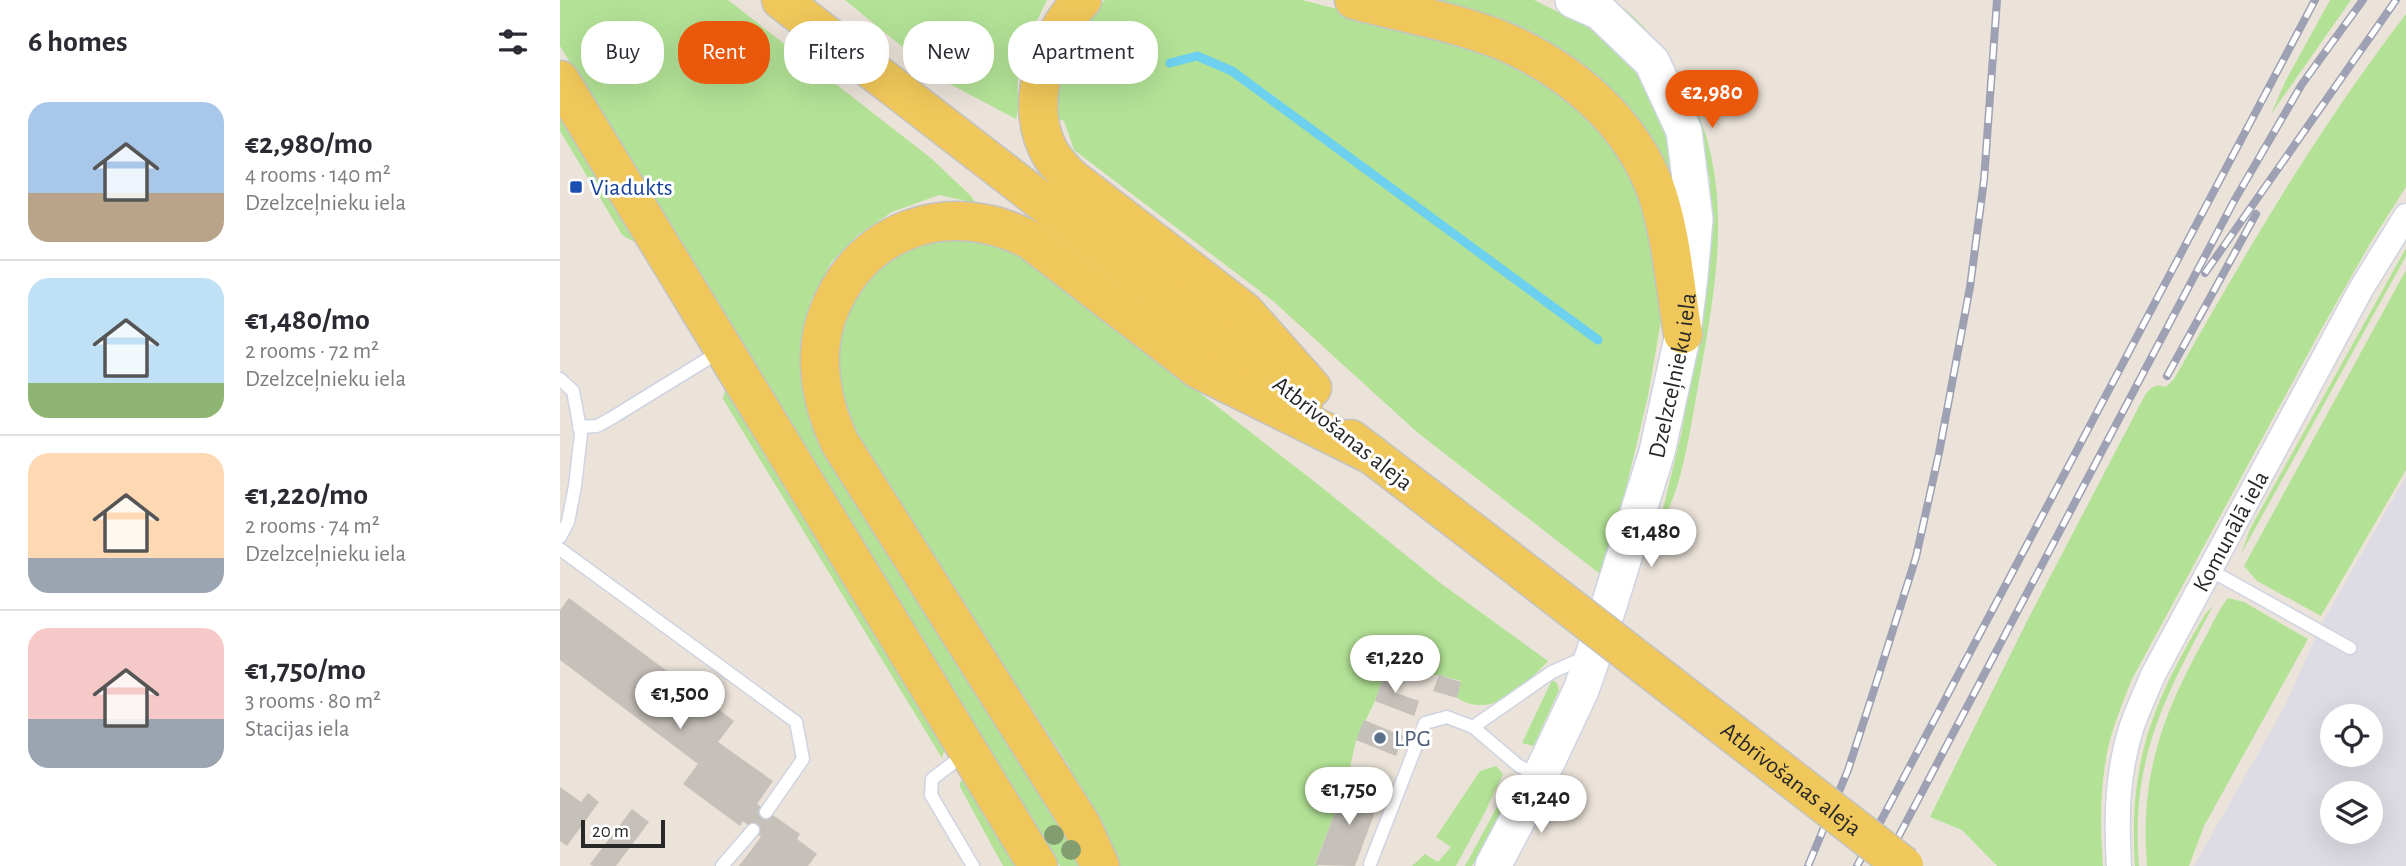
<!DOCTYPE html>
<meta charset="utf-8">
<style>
:root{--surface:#fff;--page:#f7f7f7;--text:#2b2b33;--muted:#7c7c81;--line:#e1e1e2;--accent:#ea580c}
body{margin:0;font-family:"Alegreya Sans",sans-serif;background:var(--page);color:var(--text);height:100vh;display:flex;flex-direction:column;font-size:26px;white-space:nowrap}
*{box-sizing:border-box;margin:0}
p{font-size:23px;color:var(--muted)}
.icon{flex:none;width:38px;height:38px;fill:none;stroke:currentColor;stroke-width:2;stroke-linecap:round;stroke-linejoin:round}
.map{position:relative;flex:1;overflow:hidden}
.sheet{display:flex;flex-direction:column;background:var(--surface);width:560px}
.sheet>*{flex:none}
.top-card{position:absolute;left:21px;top:21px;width:665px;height:63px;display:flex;gap:14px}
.buttons{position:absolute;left:1760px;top:704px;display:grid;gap:14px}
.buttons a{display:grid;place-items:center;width:63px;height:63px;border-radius:50%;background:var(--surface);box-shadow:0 7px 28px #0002;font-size:35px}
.scale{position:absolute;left:21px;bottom:18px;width:84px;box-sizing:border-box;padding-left:7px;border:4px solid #282828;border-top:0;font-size:19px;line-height:24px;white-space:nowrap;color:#282828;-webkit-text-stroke:5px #fff;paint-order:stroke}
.price{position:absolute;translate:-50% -60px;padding:0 16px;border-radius:24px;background:#fff;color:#222;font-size:23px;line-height:46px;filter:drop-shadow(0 2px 4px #0008)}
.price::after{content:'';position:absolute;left:50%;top:42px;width:21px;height:16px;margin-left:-10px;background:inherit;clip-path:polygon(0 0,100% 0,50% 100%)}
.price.on{background:var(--accent);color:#fff}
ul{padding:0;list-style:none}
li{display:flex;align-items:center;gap:21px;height:175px;padding:0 28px}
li+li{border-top:2px solid var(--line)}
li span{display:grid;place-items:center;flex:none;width:196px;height:140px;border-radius:21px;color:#555}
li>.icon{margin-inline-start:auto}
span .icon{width:84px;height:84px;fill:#fffc;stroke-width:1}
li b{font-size:30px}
h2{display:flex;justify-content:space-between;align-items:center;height:84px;padding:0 28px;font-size:30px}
.tag{padding:0 24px;border-radius:28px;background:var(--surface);box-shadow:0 7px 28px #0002;font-size:24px;line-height:63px}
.tag.on{background:var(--accent);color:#fff}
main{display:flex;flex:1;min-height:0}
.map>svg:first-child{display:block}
.industrial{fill:#dddbe3;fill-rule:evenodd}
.green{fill:#b3e296}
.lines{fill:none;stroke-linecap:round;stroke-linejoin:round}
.stream{stroke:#6cd0ee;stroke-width:9}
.building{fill:#c6c0ba}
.lane-casing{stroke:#cfd3e2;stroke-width:15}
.street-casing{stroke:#cfd3e2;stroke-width:27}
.secondary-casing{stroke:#cfd3e2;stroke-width:38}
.primary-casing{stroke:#c3c3c3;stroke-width:41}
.lane{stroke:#fff;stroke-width:12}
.street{stroke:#fff;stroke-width:24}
.secondary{stroke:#fff;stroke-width:35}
.primary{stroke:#f0c75a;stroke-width:38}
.rail-casing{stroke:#9da1b3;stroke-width:8}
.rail{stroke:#fff;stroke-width:5;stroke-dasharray:16;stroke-linecap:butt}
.primary-bridge-casing{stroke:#c3c3c3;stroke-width:41;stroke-linecap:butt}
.primary-bridge{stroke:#f0c75a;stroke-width:38}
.tree{fill:#829d70}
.transit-dot{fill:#1a4fb4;stroke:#fff;stroke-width:2.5}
.service-dot{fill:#5c6f8a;stroke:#fff;stroke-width:2.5}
.labels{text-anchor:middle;stroke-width:6;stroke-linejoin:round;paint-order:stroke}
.transit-label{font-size:24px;fill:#164399;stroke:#fff;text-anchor:start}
.street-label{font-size:24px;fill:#282828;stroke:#fff}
.service-label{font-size:24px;fill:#4e5e75;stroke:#fff;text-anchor:start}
</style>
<main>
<section class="sheet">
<h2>6 homes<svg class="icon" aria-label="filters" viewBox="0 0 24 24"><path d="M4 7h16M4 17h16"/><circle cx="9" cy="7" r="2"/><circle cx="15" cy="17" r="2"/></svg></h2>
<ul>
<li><span style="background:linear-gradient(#a9c7e8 65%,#b9a48a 0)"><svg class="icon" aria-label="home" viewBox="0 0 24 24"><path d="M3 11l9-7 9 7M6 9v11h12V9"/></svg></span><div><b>€2,980/mo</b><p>4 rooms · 140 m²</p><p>Dzelzceļnieku iela</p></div></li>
<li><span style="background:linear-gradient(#bfe0f5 75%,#8fb573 0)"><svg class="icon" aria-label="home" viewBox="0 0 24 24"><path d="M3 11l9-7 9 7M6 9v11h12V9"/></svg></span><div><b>€1,480/mo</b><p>2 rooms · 72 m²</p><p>Dzelzceļnieku iela</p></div></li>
<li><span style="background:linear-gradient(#ffd9b3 75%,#9aa5b1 0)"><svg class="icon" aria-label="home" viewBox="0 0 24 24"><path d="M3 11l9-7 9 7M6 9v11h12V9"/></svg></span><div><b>€1,220/mo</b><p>2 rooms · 74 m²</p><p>Dzelzceļnieku iela</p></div></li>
<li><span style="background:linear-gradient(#f6c9c9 65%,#9aa5b1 0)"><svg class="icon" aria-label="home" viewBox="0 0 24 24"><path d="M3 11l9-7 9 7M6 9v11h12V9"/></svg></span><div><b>€1,750/mo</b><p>3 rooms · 80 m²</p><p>Stacijas iela</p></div></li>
</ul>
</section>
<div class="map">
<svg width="1846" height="866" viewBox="0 0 1846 866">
<rect width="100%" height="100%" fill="#ebe3da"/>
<path class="industrial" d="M 1846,476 L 1846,866 L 1634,866 L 1725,706 L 1761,625 ZM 1773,716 L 1811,716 L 1811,754 L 1773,754 ZM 1773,793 L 1811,793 L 1811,831 L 1773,831 Z"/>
<g class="green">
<polygon points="0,0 168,0 372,159 412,197 415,203 379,195 332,212 298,235 271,263 251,300 242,359 250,423 275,473 401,658 527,866 500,866 0,46"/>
<path d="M 285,0 L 487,0 C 475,24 460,52 458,80 C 457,93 460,106 456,119 L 384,81 Z"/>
<polygon points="545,0 742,0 926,47 978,73 1055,144 1083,193 1102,315 1088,396 1075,451 1061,509 1040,574 858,433 713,301 514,150 504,121 494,118 496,76 524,16"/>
<polygon points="861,0 974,0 1026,26 1060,51 1088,90 1109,131 1116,194 1096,151"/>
<path d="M 1052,0 C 1075,14 1093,36 1108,57 C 1179,160 1160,265 1139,381 C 1132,419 1124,477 1108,510 L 1105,511 L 1103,509 L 1121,435 L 1138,342 L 1150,240 L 1150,181 L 1140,133 Z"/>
<polygon points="1770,0 1791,0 1711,114 1726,80"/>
<path d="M 1846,14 L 1846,187 L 1811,242 L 1762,328 L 1571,681 C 1562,705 1552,728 1547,753 C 1540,789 1540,829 1543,866 L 1437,866 L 1402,830 L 1370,817 L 1467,621 L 1585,395 C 1591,387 1596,383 1606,387 L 1614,379 C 1685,254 1758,128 1846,14 Z"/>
<polygon points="0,108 81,245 65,237 61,233 0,131"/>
<path d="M 368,235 L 433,235 L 472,263 L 755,482 L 883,585 L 988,661 C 964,686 933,720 897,698 L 901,681 L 879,675 L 842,677 L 825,671 L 815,701 L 796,740 L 787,781 L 755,864 L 759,866 L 551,866 L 533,817 L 507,763 L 306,452 L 287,416 L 277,383 L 278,341 L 290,302 L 335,251 Z"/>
<polygon points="1846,248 1846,256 1681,554 1690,529"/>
<polygon points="1846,270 1846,470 1761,616 1697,581 1684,566"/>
<polygon points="166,385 386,745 382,758 163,399"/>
<path d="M 1668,598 L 1684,602 L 1748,639 L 1644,826 L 1629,866 L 1587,866 C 1580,779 1600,720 1641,645 C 1650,630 1657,611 1668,598 Z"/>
<path d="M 1653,606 C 1605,697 1570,759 1579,866 L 1575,866 C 1568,762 1593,701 1646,613 Z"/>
<polygon points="992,680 997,683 999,690 975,743 973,746 962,743"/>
<polygon points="936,766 943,774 924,814 896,866 852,866 865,854 878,862 891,847 876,837 920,771"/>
<polygon points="404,779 461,866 443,866 400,787 400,782"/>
<path d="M 949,785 C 950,809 925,845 912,866 L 905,866 Z"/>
</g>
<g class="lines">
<polyline class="stream" points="610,63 637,56 672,71 1038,340"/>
</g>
<g class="building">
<polygon points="9,598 174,721 158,742 213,781 197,804 240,834 237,839 257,854 248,866 179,866 201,837 183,821 180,826 123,784 138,764 0,660 0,610"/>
<polygon points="825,671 842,677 836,693 859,701 854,716 815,701"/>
<polygon points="879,675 901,682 897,698 873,691"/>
<polygon points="804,720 843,736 836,756 796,740"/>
<polygon points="787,781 821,795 795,866 755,865"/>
<polygon points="0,787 21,802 28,793 39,802 7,846 0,841"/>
<polygon points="72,809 89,822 56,866 33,866 30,864"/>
</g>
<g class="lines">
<g class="lane-casing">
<g id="lane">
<polyline points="0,379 13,391 21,434 15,486 8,522 0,537"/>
<polyline points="19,427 37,426 50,419 159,352"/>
<polyline points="0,549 236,722 243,759 206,812"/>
<polyline points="1650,570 1790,648"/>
<polyline points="913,727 992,672 1028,656"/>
<polyline points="406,753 372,779 371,795 413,866"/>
<polyline points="810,864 865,723 887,717 913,727 959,766 977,775"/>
<polyline points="162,866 193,830"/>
</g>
</g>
<g class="street-casing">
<g id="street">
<path id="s1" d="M 1559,866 C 1556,819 1557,771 1572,726 C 1578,709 1586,692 1593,675 L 1801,289 L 1846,216"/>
</g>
</g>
<g class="secondary-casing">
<g id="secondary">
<path id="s2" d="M 933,866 L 980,777 L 1021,690 L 1034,653 L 1097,452 L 1123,334 L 1130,276 L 1135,219 L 1124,131 L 1092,62 L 1040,12 L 1013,0"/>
</g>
</g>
<g class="primary-casing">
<g id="primary">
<polyline points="221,0 743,403"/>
<path d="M 522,0 C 488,35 465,100 487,147 C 492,159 501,168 510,177 L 685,312 L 752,388"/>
<path d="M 794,0 C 843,13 896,22 943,41 C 1011,70 1072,122 1097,193 C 1112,238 1115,288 1123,334"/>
<polyline points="0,80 478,866"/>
<polyline points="791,439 923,540"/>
<path d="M 540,866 L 522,826 L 280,443 C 262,405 253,360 266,319 C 296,229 389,197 470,240 L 638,369 L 812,455"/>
</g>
</g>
<use href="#lane" class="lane"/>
<use href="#street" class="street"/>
<use href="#secondary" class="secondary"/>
<use href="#primary" class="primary"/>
<g class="rail-casing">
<g id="rail">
<polyline points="1645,273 1836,0"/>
<polyline points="1607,376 1696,214"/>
<polyline points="1248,866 1288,770 1314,690 1356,557 1379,453 1410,287 1424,180 1437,0"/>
<polyline points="1297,866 1755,0"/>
<polyline points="1323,866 1674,201 1742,84 1803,0"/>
</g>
</g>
<use href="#rail" class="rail"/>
<g class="primary-bridge-casing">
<g id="primary-bridge">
<path id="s3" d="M 923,540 L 1344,866"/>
</g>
</g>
<use href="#primary-bridge" class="primary-bridge"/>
</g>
<g class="tree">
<circle cx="494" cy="835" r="10"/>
<circle cx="511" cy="850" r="10"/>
</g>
<rect class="transit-dot" x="9" y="180" width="14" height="14" rx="3.5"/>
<circle class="service-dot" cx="820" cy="738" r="7"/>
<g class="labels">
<g class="transit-label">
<text x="30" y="195">Viadukts</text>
</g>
<g class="street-label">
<text dy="8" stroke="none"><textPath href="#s2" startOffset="525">Dzelzceļnieku iela</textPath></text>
<text transform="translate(783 433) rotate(38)" y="8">Atbrīvošanas aleja</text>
<text dy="8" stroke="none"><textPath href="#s1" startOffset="360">Komunālā iela</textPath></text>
<text dy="8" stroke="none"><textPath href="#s3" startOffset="390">Atbrīvošanas aleja</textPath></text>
</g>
<g class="service-label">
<text x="834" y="746">LPG</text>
</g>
</g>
</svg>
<div class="buttons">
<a><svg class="icon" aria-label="locate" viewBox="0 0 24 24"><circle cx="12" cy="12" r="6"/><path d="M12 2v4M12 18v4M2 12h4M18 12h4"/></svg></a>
<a><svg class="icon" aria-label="layers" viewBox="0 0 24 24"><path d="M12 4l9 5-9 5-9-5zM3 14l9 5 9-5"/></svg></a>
</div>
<div class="scale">20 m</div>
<b class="price on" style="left:1152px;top:130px">€2,980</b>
<b class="price" style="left:1091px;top:569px">€1,480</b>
<b class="price" style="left:835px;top:695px">€1,220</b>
<b class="price" style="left:120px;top:731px">€1,500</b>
<b class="price" style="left:789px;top:827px">€1,750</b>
<b class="price" style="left:981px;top:835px">€1,240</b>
<div class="top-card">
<a class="tag">Buy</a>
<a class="tag on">Rent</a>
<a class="tag">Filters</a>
<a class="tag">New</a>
<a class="tag">Apartment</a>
</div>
</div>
</main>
